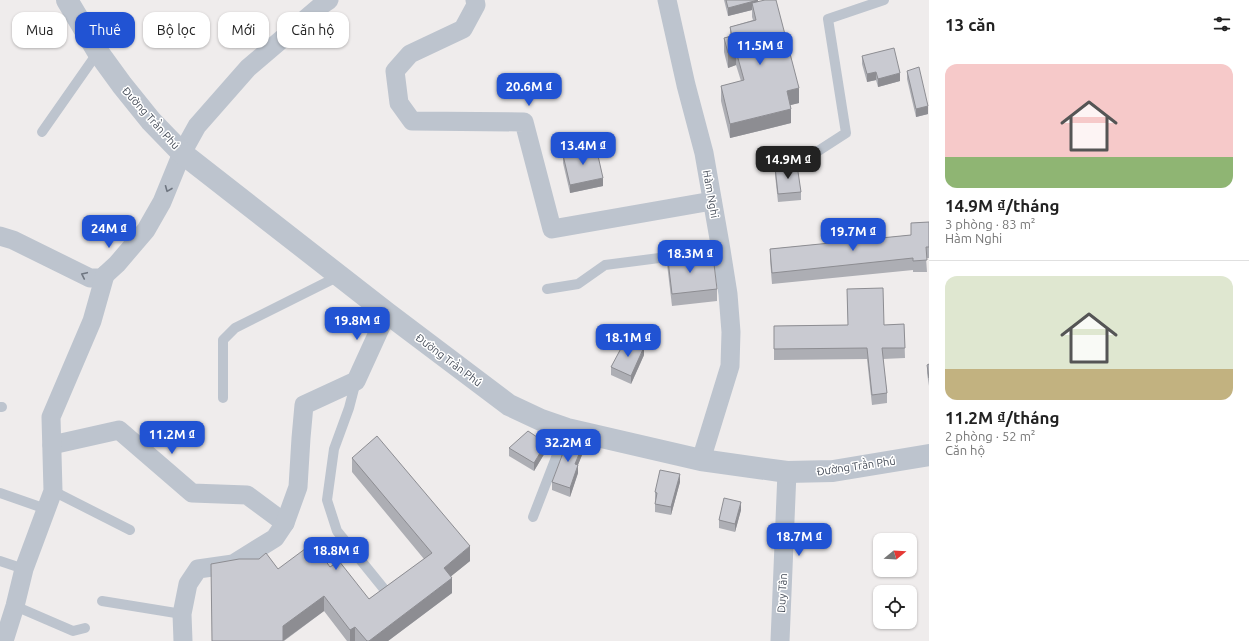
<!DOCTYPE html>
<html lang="vi">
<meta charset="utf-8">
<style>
:root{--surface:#fff;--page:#f2f2f2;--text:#222;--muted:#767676;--line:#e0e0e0;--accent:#2153d3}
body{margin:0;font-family:Ubuntu,sans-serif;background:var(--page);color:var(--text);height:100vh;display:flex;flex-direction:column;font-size:15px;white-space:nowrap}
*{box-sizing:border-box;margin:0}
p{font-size:13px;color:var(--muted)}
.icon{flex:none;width:22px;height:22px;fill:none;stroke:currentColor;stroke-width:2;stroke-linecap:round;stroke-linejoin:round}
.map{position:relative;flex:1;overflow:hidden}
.details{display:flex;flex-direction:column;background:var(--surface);width:320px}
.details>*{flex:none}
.guide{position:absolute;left:12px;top:12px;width:380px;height:36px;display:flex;gap:8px}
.needle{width:26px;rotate:72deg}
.buttons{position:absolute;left:873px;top:533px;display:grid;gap:8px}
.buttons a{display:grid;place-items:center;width:44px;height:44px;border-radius:8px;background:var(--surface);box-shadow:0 1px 3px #0004;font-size:20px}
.price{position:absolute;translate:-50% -34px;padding:0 9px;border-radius:8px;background:var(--accent);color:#fff;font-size:13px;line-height:26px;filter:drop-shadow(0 1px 2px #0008)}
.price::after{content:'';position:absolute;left:50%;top:24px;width:12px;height:9px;margin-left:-6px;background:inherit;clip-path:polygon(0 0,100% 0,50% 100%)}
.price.current{background:#222;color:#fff}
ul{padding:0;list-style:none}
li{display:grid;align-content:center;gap:8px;height:212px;padding:0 16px}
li+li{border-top:1px solid var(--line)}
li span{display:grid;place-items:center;height:124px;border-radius:12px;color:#555}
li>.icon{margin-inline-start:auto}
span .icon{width:72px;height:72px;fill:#fffc;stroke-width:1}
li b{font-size:17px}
h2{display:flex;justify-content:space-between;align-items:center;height:48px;padding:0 16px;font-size:17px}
.chip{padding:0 14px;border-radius:12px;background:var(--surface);box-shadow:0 1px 3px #0004;font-size:14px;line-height:36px}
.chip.current{background:var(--accent);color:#fff}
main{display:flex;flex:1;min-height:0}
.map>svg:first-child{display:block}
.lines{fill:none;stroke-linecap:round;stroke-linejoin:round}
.service{stroke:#bdc4ce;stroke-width:10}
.minor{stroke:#bdc4ce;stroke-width:19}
.tertiary{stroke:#bdc4ce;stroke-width:22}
.wall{fill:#adaeb4}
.shaded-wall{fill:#8d8d92}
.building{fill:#c9cad1;stroke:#8d8d92}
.oneway{stroke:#6f7681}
.labels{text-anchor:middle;stroke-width:3;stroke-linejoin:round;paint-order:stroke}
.street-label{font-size:11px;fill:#454c58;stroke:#fff}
</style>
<main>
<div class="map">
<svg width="929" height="641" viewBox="0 0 929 641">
<rect width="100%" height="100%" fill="#efecec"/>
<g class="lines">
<g class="service">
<polyline points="42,132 98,52"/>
<polyline points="798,164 846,133 828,19 884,0"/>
<polyline points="547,289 578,284 605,265 721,250"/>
<polyline points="356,381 349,408 334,449 327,500 337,531 384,589"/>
<polyline points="223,398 223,340 235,328 339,276"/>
<polyline points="0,407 2,407"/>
<polyline points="53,491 130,530"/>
<polyline points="0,493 46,509"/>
<polyline points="533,517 567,429"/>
<polyline points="0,561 24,569"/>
<polyline points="102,601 182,614"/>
<polyline points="15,606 73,631 85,628"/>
</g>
<g class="minor">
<polyline points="475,0 476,5 463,29 410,54 395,71 399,103 412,121 524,122 552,229 712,201"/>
<polyline points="667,0 686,85 704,153 721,250 728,294 731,332 730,366 701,460"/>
<polyline points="0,236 13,240 90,278 101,278 105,275 117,264 146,230 162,202 182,153 197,126 248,68 323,4 329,0"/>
<polyline points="52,445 119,430 192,493 247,495 285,523"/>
<polyline points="4,641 15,606 24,569 53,491 51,417 92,321 105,275"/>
<polyline points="183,641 182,614 188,584 198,569 233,564 275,538 285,523 298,487 301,438 304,405 356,381 387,313"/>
<polyline points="780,641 787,472"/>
</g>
<polyline class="tertiary" points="67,0 98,52 122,85 151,121 182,153 387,313 509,405 541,420 567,429 701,460 787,472 833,471 929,455"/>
</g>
<g class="wall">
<polygon points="724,0 758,0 758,2 799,103 790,105 791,123 730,138 721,101 721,86 741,81 736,65 728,68 724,52 724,38 730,36 730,27 753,20 752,17 752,10 728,16"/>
<polygon points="862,56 900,81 878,87 876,80 867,82 862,64"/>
<polygon points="907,71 928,114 916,117 907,79"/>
<polygon points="563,155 603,186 570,193 563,163"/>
<polygon points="775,167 801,192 801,200 778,202 775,175"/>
<polygon points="929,222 929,258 926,258 927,272 913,272 913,270 772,284 770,260 770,249 911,235 911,223"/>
<polygon points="667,252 688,257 700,265 717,289 717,301 672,306 667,264"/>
<polygon points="847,289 884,325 904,324 905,358 883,359 887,393 887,403 872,405 867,359 774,360 774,326 848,325"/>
<polygon points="644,355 631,384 611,375 611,367"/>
<polygon points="929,364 929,386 927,373 927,365"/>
<polygon points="509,448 546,451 534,471 509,456"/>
<polygon points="584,450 578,465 578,473 570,497 552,490 552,482"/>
<polygon points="352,458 470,561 451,576 452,593 388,641 347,641 324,611 284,641 278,569 369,599 424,559 352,472"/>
<polygon points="680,482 671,515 655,512 655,504 656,500 655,500 655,492"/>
<polygon points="741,510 735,532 719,528 719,520"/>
</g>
<g class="shaded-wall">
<polygon points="758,0 758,8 752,3 752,10 728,16 728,8"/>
<polygon points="736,51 736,65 728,68 728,53"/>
<polygon points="876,72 876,80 867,82 867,74"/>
<polygon points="900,73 900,81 878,87 878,79"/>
<polygon points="799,88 799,103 787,106 787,91"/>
<polygon points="928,106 928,114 916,117 916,109"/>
<polygon points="791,109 791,123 730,138 730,124"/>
<polygon points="603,178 603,186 570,193 570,185"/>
<polygon points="644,347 644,355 631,384 631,376"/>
<polygon points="584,442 584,450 575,472 575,464"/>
<polygon points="546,443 546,451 534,471 534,463"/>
<polygon points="578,465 578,473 570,497 570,488"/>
<polygon points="680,474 680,482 671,515 671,507"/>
<polygon points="741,502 741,510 735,532 735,524"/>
<polygon points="470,546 470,561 444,582 444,568"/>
<polygon points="452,578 452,593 388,641 369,641"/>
<polygon points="324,596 324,611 283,641 283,626"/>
<polygon points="355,627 355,641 350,641 350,630"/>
</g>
<g class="building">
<polygon points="726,0 758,0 728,8"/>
<polygon points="765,0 776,0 799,88 787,91 791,109 730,124 721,86 744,80 736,51 728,53 724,38 732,36 730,27 756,20 752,3"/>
<polygon points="894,48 900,73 878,79 876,72 867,74 862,56"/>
<polygon points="919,67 928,106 916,109 907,71"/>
<polygon points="596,147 603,178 570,185 563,155"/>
<polygon points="797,165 801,192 778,194 775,167"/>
<polygon points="929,222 929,247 926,247 927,260 913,261 913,258 772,273 770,249 911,235 911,223"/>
<polygon points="687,250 688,257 699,256 700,265 714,264 717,289 672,294 667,252"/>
<polygon points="883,288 884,325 904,324 905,348 882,348 887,393 872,395 867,348 774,349 774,326 848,325 847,289"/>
<polygon points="626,339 644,347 631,376 611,367"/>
<polygon points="929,364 929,378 927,365"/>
<polygon points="528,431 546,443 534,463 509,448"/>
<polygon points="377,436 470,546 444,568 452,578 369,641 367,641 355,627 350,630 324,596 283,626 283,641 212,641 211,564 239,559 259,559 266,553 278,569 313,543 330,567 339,561 369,599 432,553 352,458"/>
<polygon points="569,437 584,442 575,464 578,465 570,488 552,482"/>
<polygon points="660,470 680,474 671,507 655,504 657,493 655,492"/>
<polygon points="724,498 741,502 735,524 719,520"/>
</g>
<defs><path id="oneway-chevron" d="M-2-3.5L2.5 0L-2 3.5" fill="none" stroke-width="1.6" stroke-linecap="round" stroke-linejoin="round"/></defs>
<g class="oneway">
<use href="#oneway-chevron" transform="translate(168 189) rotate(112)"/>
<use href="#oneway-chevron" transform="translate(84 275) rotate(-155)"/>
</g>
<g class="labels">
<g class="street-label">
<text transform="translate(151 118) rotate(48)" y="4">Đường Trần Phú</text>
<text transform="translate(711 194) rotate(80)" y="4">Hàm Nghi</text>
<text transform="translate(449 360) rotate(37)" y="4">Đường Trần Phú</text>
<text transform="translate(856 466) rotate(-8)" y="4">Đường Trần Phú</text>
<text transform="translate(782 593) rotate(-87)" y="4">Duy Tân</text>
</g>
</g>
</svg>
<div class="buttons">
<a><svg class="needle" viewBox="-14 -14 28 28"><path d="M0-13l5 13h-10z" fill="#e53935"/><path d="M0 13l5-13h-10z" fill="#767676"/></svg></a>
<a><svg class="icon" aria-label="locate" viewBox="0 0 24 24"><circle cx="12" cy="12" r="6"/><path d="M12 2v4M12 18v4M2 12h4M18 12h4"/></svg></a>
</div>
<b class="price" style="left:760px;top:66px">11.5M ₫</b>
<b class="price" style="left:529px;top:107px">20.6M ₫</b>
<b class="price" style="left:583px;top:166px">13.4M ₫</b>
<b class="price current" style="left:788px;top:180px">14.9M ₫</b>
<b class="price" style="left:109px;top:249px">24M ₫</b>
<b class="price" style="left:853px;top:252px">19.7M ₫</b>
<b class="price" style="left:690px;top:274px">18.3M ₫</b>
<b class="price" style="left:357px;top:341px">19.8M ₫</b>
<b class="price" style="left:628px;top:358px">18.1M ₫</b>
<b class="price" style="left:172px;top:455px">11.2M ₫</b>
<b class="price" style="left:568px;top:463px">32.2M ₫</b>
<b class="price" style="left:799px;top:557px">18.7M ₫</b>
<b class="price" style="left:336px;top:571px">18.8M ₫</b>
<div class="guide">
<a class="chip">Mua</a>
<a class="chip current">Thuê</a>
<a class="chip">Bộ lọc</a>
<a class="chip">Mới</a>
<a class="chip">Căn hộ</a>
</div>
</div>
<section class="details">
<h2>13 căn<svg class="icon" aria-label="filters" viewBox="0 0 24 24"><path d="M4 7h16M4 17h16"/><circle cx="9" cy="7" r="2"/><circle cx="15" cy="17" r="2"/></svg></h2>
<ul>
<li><span style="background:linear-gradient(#f6c9c9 75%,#8fb573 0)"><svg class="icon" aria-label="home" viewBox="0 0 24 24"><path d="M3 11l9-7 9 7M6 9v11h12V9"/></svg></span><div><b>14.9M ₫/tháng</b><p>3 phòng · 83 m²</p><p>Hàm Nghi</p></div></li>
<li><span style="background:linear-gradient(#dfe7d0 75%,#c2b280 0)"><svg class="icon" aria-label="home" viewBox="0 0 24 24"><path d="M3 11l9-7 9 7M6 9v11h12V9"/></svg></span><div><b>11.2M ₫/tháng</b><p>2 phòng · 52 m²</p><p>Căn hộ</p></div></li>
</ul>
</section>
</main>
